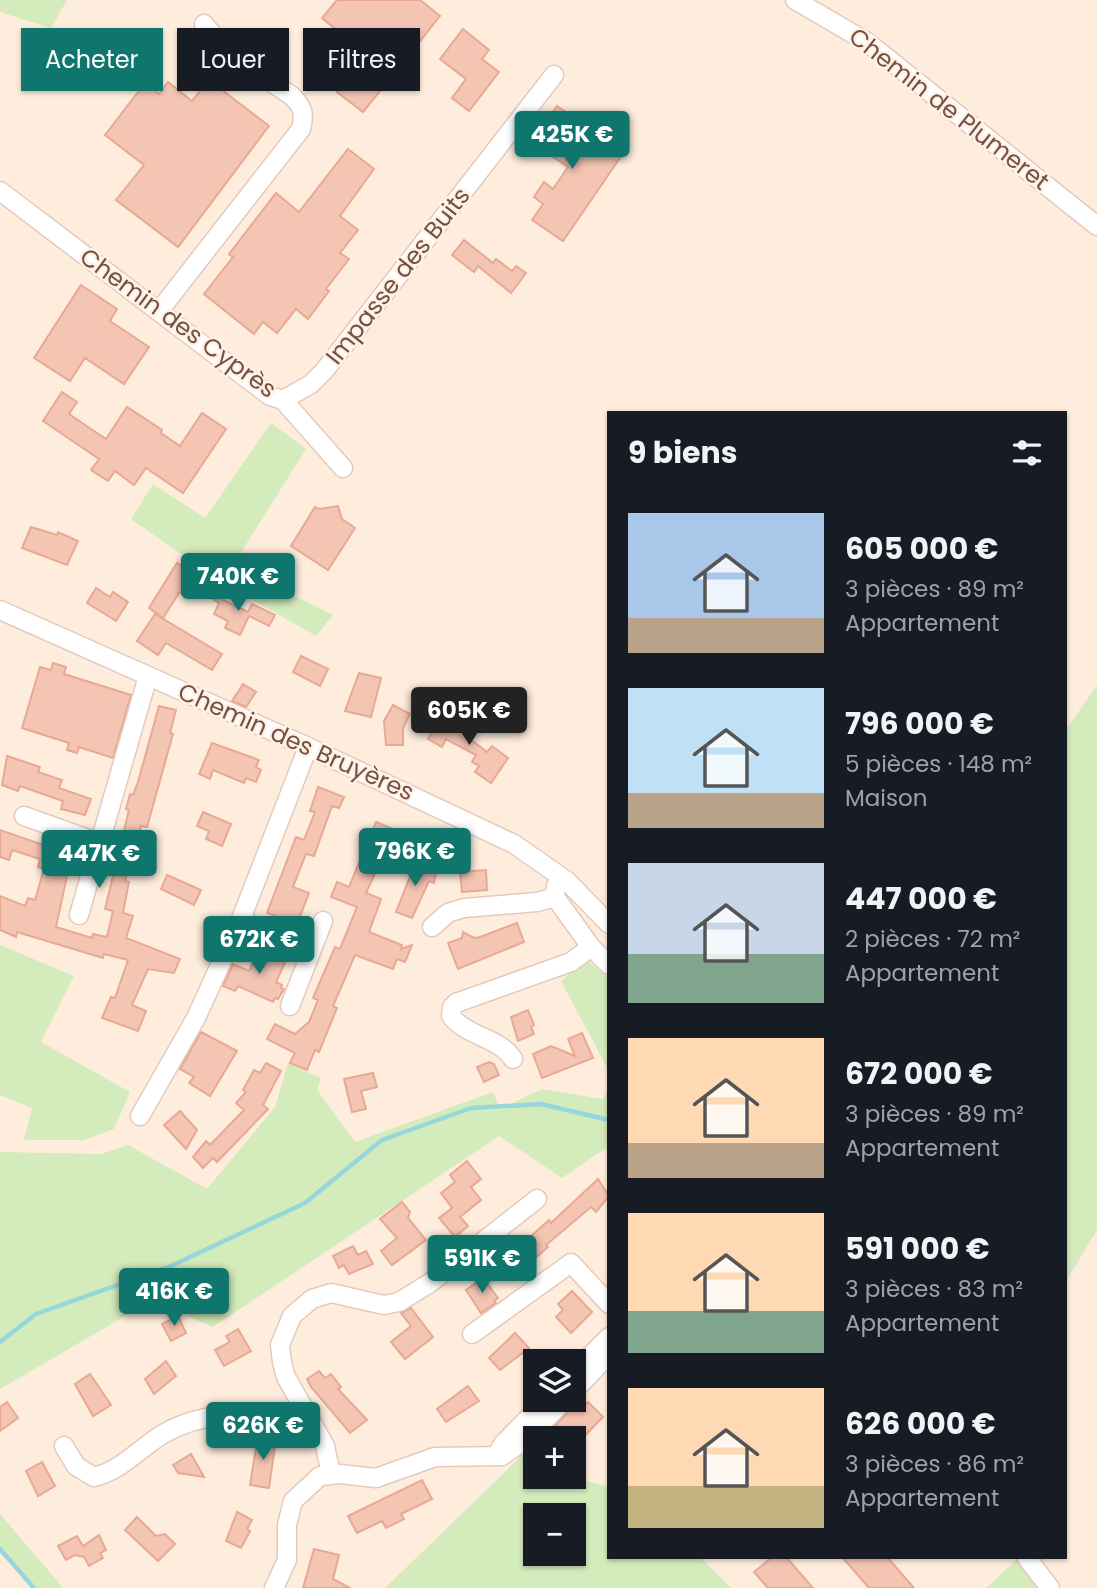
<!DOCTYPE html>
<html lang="fr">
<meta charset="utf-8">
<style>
:root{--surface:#171b24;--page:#242831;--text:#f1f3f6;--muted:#9ea1a6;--accent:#0f766e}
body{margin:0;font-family:Poppins,sans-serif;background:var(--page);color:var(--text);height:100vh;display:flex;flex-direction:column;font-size:26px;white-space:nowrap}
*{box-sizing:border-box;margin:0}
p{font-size:23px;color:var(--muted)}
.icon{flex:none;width:38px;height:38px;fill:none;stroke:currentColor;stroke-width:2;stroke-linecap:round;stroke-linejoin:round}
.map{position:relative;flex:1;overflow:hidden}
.sheet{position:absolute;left:607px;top:411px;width:460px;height:1148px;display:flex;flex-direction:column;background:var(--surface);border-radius:0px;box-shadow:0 2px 5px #0004}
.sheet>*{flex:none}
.banner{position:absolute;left:21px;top:28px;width:481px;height:63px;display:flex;gap:14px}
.fabs{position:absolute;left:523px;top:1349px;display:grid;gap:14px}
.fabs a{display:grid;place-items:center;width:63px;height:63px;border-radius:0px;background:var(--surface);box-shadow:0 2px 5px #0004;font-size:35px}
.price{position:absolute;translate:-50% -60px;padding:0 16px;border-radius:7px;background:var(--accent);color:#fff;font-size:23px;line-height:46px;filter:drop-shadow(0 2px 4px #0008)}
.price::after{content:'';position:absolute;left:50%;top:42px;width:21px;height:16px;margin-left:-10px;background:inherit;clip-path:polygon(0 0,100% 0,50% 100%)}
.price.on{background:#222;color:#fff}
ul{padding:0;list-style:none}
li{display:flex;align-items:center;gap:21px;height:175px;padding:0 21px}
li span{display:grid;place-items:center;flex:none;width:196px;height:140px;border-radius:0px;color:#555}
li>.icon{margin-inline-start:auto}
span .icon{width:84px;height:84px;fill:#fffc;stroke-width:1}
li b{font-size:30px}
h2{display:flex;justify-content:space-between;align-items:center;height:84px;padding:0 21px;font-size:30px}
.tag{padding:0 24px;border-radius:0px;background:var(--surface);box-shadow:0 2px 5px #0004;font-size:24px;line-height:63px}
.tag.on{background:var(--accent);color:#fff}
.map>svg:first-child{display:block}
.green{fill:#d4ebbc;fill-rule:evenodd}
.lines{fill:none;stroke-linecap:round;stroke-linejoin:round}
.stream{stroke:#97d7da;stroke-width:4.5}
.building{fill:#f4c5b3;stroke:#e8a993;stroke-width:2}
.minor-casing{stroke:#e4cabc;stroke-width:21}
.minor{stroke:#fff;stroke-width:18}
.labels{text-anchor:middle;stroke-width:5;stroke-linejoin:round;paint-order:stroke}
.street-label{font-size:24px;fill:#745045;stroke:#fff2e5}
</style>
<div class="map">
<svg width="1097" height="1588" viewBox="0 0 1097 1588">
<rect width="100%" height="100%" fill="#feeddd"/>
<g class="green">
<polygon points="0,0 67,0 51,28 0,12"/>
<polygon points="271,423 306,449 233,565 333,615 316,636 221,582 131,519 153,484 205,518"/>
<polygon points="1097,685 1097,1230 1066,1281 1066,730"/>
<polygon points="0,945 74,976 41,1042 130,1092 114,1129 84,1140 24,1140 32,1108 0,1095"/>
<polygon points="586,960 609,978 609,1071 561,981"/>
<polygon points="288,1063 321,1078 317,1090 355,1142 493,1092 500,1109 542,1089 603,1099 609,1087 609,1146 562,1178 499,1136 213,1327 151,1301 0,1389 0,1152 101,1154 128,1145 207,1189 275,1107"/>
<path d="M 535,1443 L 536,1477 L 574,1477 L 574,1472 L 583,1480 L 609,1487 L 609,1558 L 701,1558 L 731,1588 L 385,1588 ZM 536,1516 L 574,1516 L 574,1554 L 536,1554 Z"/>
<polygon points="0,1514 59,1583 63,1588 37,1588 0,1548"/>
<polygon points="1017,1559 1040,1588 986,1588"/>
</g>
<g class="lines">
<g class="stream">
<polyline points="0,1342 36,1314 171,1266 305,1203 382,1140 471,1108 541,1104 609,1120"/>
<polyline points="0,1549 34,1588"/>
</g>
</g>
<g class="building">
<polygon points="337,0 420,0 440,16 410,54 413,57 404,68 401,65 363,112 337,92 347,81 330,67 329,57 345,37 322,18"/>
<polygon points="463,29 489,50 482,59 499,72 469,111 452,98 466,79 440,59"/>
<polygon points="209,80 269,126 178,247 116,200 144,165 105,135 145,83 159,94 168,82 192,101"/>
<polygon points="557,106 624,152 563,241 532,220 543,204 534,197 544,182 553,189 568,167 532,143"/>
<polygon points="348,149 374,169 340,216 358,230 340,253 349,259 326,289 329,291 308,319 296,309 277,333 263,322 254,334 204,294 233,257 229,254 276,193 299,212"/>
<polygon points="464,240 493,263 496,259 512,271 516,266 526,273 511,293 478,266 474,272 452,255"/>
<polygon points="81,285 117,309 110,321 149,347 124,384 85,358 70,381 34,358"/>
<polygon points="62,392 77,402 69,414 106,439 127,407 162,430 161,433 180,446 202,413 226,429 183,493 146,468 134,485 115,471 108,481 91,470 99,459 43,421"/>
<polygon points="338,506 342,519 355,528 328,570 291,546 315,507 319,509"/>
<polygon points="31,527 57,535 58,532 78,541 67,565 22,548"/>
<polygon points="177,563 199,577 189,592 179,593 163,618 149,608"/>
<polygon points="217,586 227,591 223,600 248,612 252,604 275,615 269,626 249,616 240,635 225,628 228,621 214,614 219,603 210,597"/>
<polygon points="96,588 110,597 113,592 128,602 116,621 87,603"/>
<polygon points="155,614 222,654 212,670 166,643 158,655 137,641"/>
<polygon points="301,656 328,669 320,686 293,672"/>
<polygon points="53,663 66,667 64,674 131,695 113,758 79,747 77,753 67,750 69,743 22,728 40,667 51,670"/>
<polygon points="359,673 381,678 371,717 345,711"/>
<polygon points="243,684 256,692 246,707 232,701"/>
<polygon points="393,705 410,714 403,728 403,745 386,745 384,721"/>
<polygon points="159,706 176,710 170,733 173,734 147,827 141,826 132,857 125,881 129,882 123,913 133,916 126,938 180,959 174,973 148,969 132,1005 146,1011 138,1031 102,1018 111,997 115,998 128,960 104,954 103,958 17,932 16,937 0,930 0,896 25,906 28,898 35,900 44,869 38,867 40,859 12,850 9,860 0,857 0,830 55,849 56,844 73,848 56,927 92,938 93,934 107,937 113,911 105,909 129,810 126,809 130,794 133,795 138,782"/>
<polygon points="441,716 451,721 453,717 470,726 465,735 487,752 492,746 508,758 491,783 475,772 479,766 472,762 476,755 446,739 442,747 428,739"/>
<polygon points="212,743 259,760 256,767 261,770 256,782 246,778 244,783 213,770 210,779 199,774"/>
<polygon points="7,756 40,767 38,772 62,780 59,788 91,799 85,815 61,809 63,801 20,786 18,791 2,785"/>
<polygon points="318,787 344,797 339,808 332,806 314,856 306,854 293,887 309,893 297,924 267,913 296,837 304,840 315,812 310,811"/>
<polygon points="203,812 231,824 222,846 206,839 209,831 197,826"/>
<polygon points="376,822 395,830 366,893 381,899 369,932 402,945 401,949 412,945 405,962 397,959 393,969 355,955 333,1006 337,1008 319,1052 315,1050 307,1070 290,1063 295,1053 267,1039 275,1024 295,1034 309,1022 318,1000 313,998 335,947 340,949 357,907 331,897 337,882 349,887"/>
<polygon points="407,861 436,872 434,883 429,881 412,918 396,912 411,874 403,871"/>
<polygon points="486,870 487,890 462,892 460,872"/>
<polygon points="167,875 201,890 194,905 161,889"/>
<polygon points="517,923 524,942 458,969 448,943 462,938 463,932 474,938 480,937"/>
<polygon points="259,948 275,955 277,950 288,956 276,982 282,985 281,988 284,989 278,999 275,998 273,1002 238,986 235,991 223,986 233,964 249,971"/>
<polygon points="528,1010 534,1025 531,1027 534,1034 518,1041 511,1017"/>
<polygon points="201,1032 237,1051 210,1096 189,1083 194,1077 180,1069"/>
<polygon points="582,1033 593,1058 542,1078 533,1054 551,1046 575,1056 568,1039"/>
<polygon points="489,1062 494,1064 499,1075 484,1082 477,1067"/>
<polygon points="266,1063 281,1071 263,1105 268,1109 217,1162 213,1158 203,1168 193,1157 206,1141 210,1145 244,1110 236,1103 246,1092 243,1090 254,1070 260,1073"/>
<polygon points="373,1073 377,1087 361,1091 366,1109 352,1112 344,1079"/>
<polygon points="180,1111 197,1130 186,1149 164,1125"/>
<polygon points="467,1161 481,1179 471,1187 481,1200 460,1217 468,1226 455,1237 439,1218 452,1208 441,1193 455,1182 450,1175"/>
<polygon points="598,1179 609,1196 596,1212 591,1207 546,1245 548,1247 534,1259 522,1244 549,1220 551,1223"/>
<polygon points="402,1202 410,1212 408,1218 426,1240 392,1265 381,1251 397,1238 380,1219"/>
<polygon points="353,1246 358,1255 366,1251 373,1264 349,1274 344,1265 339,1268 333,1256"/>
<polygon points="483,1278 498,1298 494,1301 496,1303 481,1313 466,1290"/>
<polygon points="572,1291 592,1312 571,1333 556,1317 563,1310 558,1304"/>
<polygon points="411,1308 433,1337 405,1359 391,1342 411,1326 401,1313"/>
<polygon points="178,1316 186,1333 171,1341 162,1324"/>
<polygon points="238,1329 251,1351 224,1366 215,1350 230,1342 226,1336"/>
<polygon points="515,1333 529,1348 500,1370 489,1358"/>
<polygon points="166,1361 176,1376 154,1394 145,1379"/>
<polygon points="319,1371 325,1378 331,1374 341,1387 338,1389 367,1420 350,1433 311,1387 307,1379"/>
<polygon points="90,1374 111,1405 93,1416 75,1384"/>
<polygon points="468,1386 479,1401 446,1422 437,1409"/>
<polygon points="7,1402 18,1418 0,1431 0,1407"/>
<polygon points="588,1402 603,1417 574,1447 574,1438 564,1438 553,1428 575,1404 580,1409"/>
<polygon points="258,1436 276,1439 269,1488 250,1485"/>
<polygon points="191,1454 204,1477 178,1473 173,1465"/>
<polygon points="42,1462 55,1486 38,1496 26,1471"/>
<polygon points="422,1480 432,1499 401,1514 404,1519 386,1528 382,1521 357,1533 348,1516"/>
<polygon points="237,1512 252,1520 247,1529 250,1531 241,1548 226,1541"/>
<polygon points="137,1517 156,1536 165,1534 175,1544 158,1561 125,1530"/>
<polygon points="99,1535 106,1550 100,1553 103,1558 89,1566 84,1557 75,1555 66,1560 58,1546 77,1536 83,1546"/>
<polygon points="314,1549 339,1555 333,1579 350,1588 303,1588"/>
<polygon points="771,1558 787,1558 813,1588 768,1588 754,1572"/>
<polygon points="843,1558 888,1558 914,1588 869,1588"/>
</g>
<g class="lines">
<g class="minor-casing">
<g id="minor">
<polyline points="795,0 867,42 1097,226"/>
<polyline points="0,191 270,396 283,400 343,468"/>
<path d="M 159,311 L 301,129 C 305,114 303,107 292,96 L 229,54 L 204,24"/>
<polyline points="283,400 311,384 324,371 554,75"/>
<polyline points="0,610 308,747 514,844 567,881 609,924"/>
<polyline points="24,816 99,843"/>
<polyline points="556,886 555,897 591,947 609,965"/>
<polyline points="79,915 148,676"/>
<polyline points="241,919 309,954"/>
<polyline points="432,927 448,913 464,908 537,902 555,897"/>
<polyline points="290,1006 323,921"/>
<path d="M 513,1059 C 499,1037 467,1037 451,1016 L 452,1007 L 456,1003 L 571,962 L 591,947"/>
<polyline points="140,1116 196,1018 241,919 308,747"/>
<polyline points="472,1334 571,1263 609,1304"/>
<polyline points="574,1372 609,1337"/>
<polyline points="574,1391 609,1354"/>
<path d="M 64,1446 L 76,1466 L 94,1477 C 122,1470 140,1448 163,1434 C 208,1408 256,1414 306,1415"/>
<polyline points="497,1454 503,1444 546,1400"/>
<polyline points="331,1474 325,1446 286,1377 282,1362 280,1345 292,1316 312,1299 331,1293 384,1305 399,1302 430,1283 537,1199"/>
<polyline points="1027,1558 1050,1588"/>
<polyline points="274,1588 287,1560 287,1525 293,1501 320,1476 340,1474 376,1478 435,1457 502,1456 524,1441 565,1400"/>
</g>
</g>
<use href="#minor" class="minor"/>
</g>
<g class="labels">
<g class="street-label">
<text transform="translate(949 109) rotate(38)" y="8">Chemin de Plumeret</text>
<text transform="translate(398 276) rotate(-52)" y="8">Impasse des Buits</text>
<text transform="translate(178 323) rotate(36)" y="8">Chemin des Cyprès</text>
<text transform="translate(296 742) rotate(24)" y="8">Chemin des Bruyères</text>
</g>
</g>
</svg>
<div class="fabs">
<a><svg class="icon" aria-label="layers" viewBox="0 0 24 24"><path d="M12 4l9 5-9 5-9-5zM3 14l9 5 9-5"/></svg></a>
<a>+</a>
<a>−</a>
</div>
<b class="price" style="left:572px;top:171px">425K €</b>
<b class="price" style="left:238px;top:613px">740K €</b>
<b class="price on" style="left:469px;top:747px">605K €</b>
<b class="price" style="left:415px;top:888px">796K €</b>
<b class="price" style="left:99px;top:890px">447K €</b>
<b class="price" style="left:259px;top:976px">672K €</b>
<b class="price" style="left:482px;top:1295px">591K €</b>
<b class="price" style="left:174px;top:1328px">416K €</b>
<b class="price" style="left:263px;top:1462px">626K €</b>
<div class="banner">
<a class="tag on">Acheter</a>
<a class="tag">Louer</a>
<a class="tag">Filtres</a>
</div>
<section class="sheet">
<h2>9 biens<svg class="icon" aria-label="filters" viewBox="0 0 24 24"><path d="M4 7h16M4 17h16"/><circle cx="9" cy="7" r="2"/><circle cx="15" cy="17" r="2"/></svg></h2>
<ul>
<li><span style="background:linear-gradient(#a9c7e8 75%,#b9a48a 0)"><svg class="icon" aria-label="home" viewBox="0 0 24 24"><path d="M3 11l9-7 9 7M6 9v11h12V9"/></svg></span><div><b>605 000 €</b><p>3 pièces · 89 m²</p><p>Appartement</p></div></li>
<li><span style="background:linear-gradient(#bfe0f5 75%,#b9a48a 0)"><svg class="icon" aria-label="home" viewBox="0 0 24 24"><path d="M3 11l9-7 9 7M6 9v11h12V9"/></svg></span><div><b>796 000 €</b><p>5 pièces · 148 m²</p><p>Maison</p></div></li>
<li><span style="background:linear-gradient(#c9d6e8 65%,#7fa58c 0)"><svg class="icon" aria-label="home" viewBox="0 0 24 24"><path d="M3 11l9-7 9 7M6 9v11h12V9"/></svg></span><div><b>447 000 €</b><p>2 pièces · 72 m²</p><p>Appartement</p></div></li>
<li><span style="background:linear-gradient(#ffd9b3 75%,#b9a48a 0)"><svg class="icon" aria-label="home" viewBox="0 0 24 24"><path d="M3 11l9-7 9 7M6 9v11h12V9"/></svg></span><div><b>672 000 €</b><p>3 pièces · 89 m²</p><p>Appartement</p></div></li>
<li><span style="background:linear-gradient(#ffd9b3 70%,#7fa58c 0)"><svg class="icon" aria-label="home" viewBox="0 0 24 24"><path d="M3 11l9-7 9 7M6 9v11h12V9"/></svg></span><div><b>591 000 €</b><p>3 pièces · 83 m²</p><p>Appartement</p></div></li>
<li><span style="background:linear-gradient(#ffd9b3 70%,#c2b280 0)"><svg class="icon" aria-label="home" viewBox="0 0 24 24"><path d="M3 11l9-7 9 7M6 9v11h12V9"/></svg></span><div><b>626 000 €</b><p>3 pièces · 86 m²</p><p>Appartement</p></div></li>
</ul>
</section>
</div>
